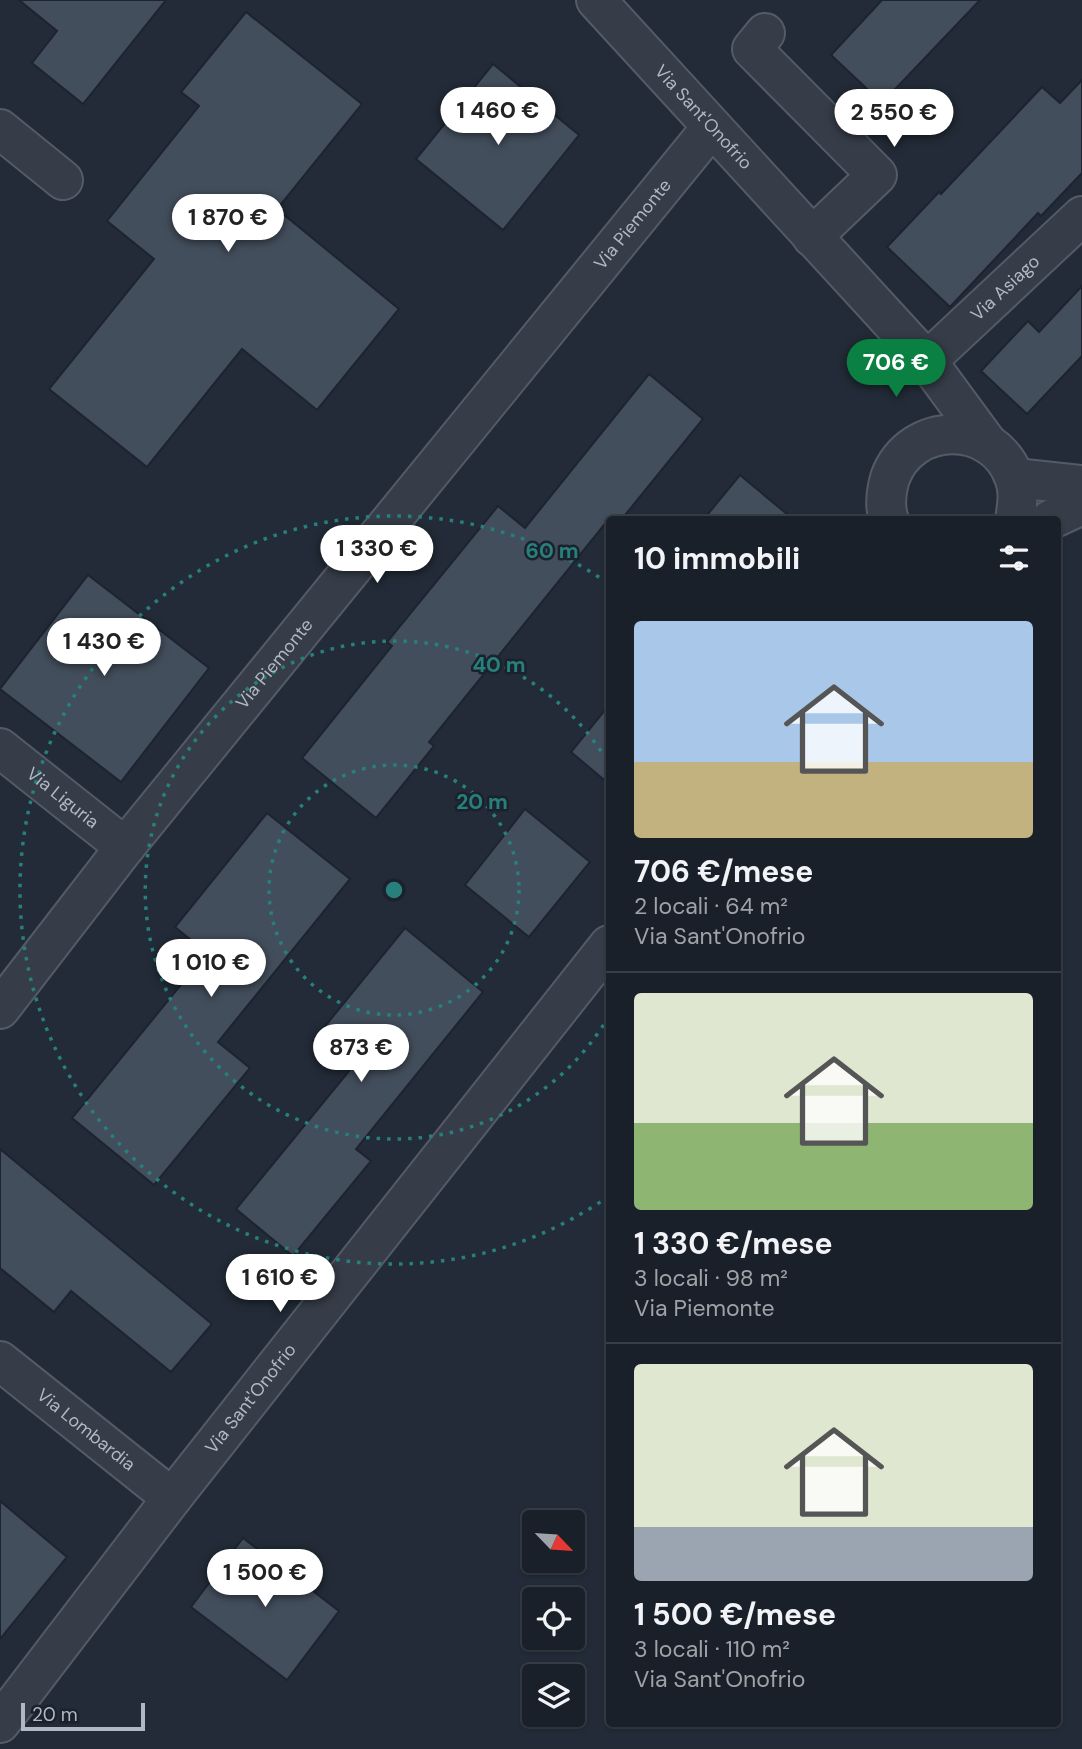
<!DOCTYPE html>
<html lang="it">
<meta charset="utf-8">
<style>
:root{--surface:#1a2029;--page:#232831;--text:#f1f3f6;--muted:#9fa3a8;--line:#383e46;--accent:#0b8043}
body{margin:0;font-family:"DM Sans",sans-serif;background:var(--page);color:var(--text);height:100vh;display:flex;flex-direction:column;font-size:26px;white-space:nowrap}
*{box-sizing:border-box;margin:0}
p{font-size:23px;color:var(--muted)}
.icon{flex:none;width:38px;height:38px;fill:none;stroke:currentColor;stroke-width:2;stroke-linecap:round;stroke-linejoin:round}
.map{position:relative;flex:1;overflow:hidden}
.sheet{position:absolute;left:606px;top:516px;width:455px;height:1211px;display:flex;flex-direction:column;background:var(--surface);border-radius:7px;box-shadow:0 2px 5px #0004,0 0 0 2px var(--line)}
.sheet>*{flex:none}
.needle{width:46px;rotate:115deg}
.buttons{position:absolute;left:522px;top:1510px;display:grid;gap:14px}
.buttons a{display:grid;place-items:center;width:63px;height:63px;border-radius:7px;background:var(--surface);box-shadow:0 2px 5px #0004,0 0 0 2px var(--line);font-size:35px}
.scale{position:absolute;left:21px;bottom:18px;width:124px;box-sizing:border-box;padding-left:7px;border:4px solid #b0b8c4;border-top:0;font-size:19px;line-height:24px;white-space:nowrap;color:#b0b8c4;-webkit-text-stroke:5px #1b222d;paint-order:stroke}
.price{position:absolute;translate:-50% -60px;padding:0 16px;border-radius:24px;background:#fff;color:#222;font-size:23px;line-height:46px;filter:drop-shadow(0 2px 4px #0008)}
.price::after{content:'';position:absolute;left:50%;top:42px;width:21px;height:16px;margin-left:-10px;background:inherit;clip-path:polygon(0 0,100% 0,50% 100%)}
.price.current{background:var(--accent);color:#fff}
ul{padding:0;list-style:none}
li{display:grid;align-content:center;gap:14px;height:371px;padding:0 28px}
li+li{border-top:2px solid var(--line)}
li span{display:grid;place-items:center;height:217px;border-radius:7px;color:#555}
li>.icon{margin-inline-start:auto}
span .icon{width:126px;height:126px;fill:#fffc;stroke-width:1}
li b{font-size:30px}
h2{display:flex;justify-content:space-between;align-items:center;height:84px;padding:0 28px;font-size:30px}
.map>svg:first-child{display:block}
.building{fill:#434e5c;stroke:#1d242f;stroke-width:2}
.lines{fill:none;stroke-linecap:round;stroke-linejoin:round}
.minor-casing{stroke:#535b66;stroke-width:42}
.minor{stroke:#363d48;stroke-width:38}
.ring{fill:none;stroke:#27807b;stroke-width:3.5;stroke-dasharray:3.5 7}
.labels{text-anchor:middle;stroke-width:5;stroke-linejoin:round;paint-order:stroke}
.street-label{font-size:18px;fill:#b0b8c4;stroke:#1b222d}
.centre{fill:#27807b;stroke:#1b222d;stroke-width:3.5}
.ring-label{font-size:21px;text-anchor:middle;font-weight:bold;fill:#27807b;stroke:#1b222d;stroke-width:5;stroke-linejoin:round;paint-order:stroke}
</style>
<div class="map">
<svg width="1082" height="1749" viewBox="0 0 1082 1749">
<rect width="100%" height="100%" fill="#222b37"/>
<g class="building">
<polygon points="19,0 166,0 83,104 32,63 57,31"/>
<polygon points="882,0 980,0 882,103 831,55"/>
<polygon points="246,12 362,104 277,209 399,309 317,410 242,349 147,467 49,389 154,259 107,221 199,106 181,92"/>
<polygon points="493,64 579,135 503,230 416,159"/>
<polygon points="1082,80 1082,173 1041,216 1038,213 950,307 887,247 939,192 941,194 1042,87 1060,103"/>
<polygon points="1082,286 1082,356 1027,414 981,371 1028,321 1039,332"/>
<polygon points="649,374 703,419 621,520 608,520 429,742 434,746 376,818 302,758 392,646 387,642 498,506 525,528"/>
<polygon points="740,475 794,520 703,520"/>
<polygon points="88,575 209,668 121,782 0,689"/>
<polygon points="609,705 609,784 571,752"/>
<polygon points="525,809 590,862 529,937 465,885"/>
<polygon points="267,813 350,879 218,1042 250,1068 154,1185 72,1118 207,953 175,927"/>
<polygon points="405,928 483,992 356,1149 371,1161 293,1256 236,1209 350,1070 313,1041"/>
<polygon points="0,1149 212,1324 171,1372 71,1291 54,1312 0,1268"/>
<polygon points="0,1501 67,1557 0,1639"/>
<polygon points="243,1538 339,1611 287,1680 191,1607"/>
</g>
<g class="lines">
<g class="minor-casing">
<g id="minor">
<path id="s1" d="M 596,0 L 927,361 L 988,444"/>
<polyline points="765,33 752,49 877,175 812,237"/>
<polyline points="0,129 63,180"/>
<path id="s2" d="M 927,361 L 1082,216"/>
<polyline points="1015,478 1082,485"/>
<path d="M 889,520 C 884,506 886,492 890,478 C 911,420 994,420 1014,477 C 1020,491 1017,506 1015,520"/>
<polyline points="1050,520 1082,505"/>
<path id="s3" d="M 0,748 L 125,847"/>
<path id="s4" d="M 0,1009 L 125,847 L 711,128"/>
<path id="s5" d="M 0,1361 L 172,1498"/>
<path id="s6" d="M 0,1723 L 172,1498 L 609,945"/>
</g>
</g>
<use href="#minor" class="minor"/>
</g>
<g class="ring">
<circle cx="394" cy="890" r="125"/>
<path d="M609 1016A249 249 0 1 1 609 764"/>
<path d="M609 1196A374 374 0 1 1 609 584"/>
</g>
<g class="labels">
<g class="street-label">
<text dy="6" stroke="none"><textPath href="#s1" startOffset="159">Via Sant'Onofrio</textPath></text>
<text dy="6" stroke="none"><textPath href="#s4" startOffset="1008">Via Piemonte</textPath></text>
<text dy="6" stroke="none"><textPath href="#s2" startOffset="107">Via Asiago</textPath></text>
<text dy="6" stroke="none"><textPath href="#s4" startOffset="441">Via Piemonte</textPath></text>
<text dy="6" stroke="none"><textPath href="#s3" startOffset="80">Via Liguria</textPath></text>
<text dy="6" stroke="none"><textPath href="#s6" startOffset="410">Via Sant'Onofrio</textPath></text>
<text dy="6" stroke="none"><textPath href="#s5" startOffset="110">Via Lombardia</textPath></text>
</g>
</g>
<circle cx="394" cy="890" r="10" class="centre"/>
<g class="ring-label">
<text x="552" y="558">60 m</text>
<text x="499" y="672">40 m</text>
<text x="482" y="809">20 m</text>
</g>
</svg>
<div class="buttons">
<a><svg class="needle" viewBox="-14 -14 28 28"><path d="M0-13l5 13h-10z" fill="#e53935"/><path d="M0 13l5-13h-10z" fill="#9fa3a8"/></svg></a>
<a><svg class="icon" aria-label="locate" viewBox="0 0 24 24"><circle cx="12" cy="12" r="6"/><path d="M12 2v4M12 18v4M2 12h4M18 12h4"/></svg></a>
<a><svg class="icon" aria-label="layers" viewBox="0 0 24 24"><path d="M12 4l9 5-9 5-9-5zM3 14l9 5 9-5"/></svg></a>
</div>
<div class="scale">20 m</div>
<b class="price" style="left:498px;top:147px">1 460 €</b>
<b class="price" style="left:894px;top:149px">2 550 €</b>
<b class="price" style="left:228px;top:254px">1 870 €</b>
<b class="price current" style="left:896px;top:399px">706 €</b>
<b class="price" style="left:377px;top:585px">1 330 €</b>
<b class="price" style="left:104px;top:678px">1 430 €</b>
<b class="price" style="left:211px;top:999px">1 010 €</b>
<b class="price" style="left:361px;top:1084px">873 €</b>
<b class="price" style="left:280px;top:1314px">1 610 €</b>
<b class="price" style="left:265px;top:1609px">1 500 €</b>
<section class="sheet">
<h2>10 immobili<svg class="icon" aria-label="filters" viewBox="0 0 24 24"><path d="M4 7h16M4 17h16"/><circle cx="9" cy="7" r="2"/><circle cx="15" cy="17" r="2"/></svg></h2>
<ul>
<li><span style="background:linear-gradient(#a9c7e8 65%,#c2b280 0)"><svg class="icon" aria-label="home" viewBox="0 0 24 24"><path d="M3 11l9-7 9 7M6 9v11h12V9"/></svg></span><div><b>706 €/mese</b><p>2 locali · 64 m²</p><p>Via Sant'Onofrio</p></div></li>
<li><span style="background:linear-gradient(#dfe7d0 60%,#8fb573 0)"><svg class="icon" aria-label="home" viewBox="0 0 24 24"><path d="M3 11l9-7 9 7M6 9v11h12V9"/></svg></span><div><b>1 330 €/mese</b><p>3 locali · 98 m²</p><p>Via Piemonte</p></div></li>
<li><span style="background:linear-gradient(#dfe7d0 75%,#9aa5b1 0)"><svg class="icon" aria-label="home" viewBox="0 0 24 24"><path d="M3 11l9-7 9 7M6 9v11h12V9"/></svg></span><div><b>1 500 €/mese</b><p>3 locali · 110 m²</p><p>Via Sant'Onofrio</p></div></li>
</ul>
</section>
</div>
